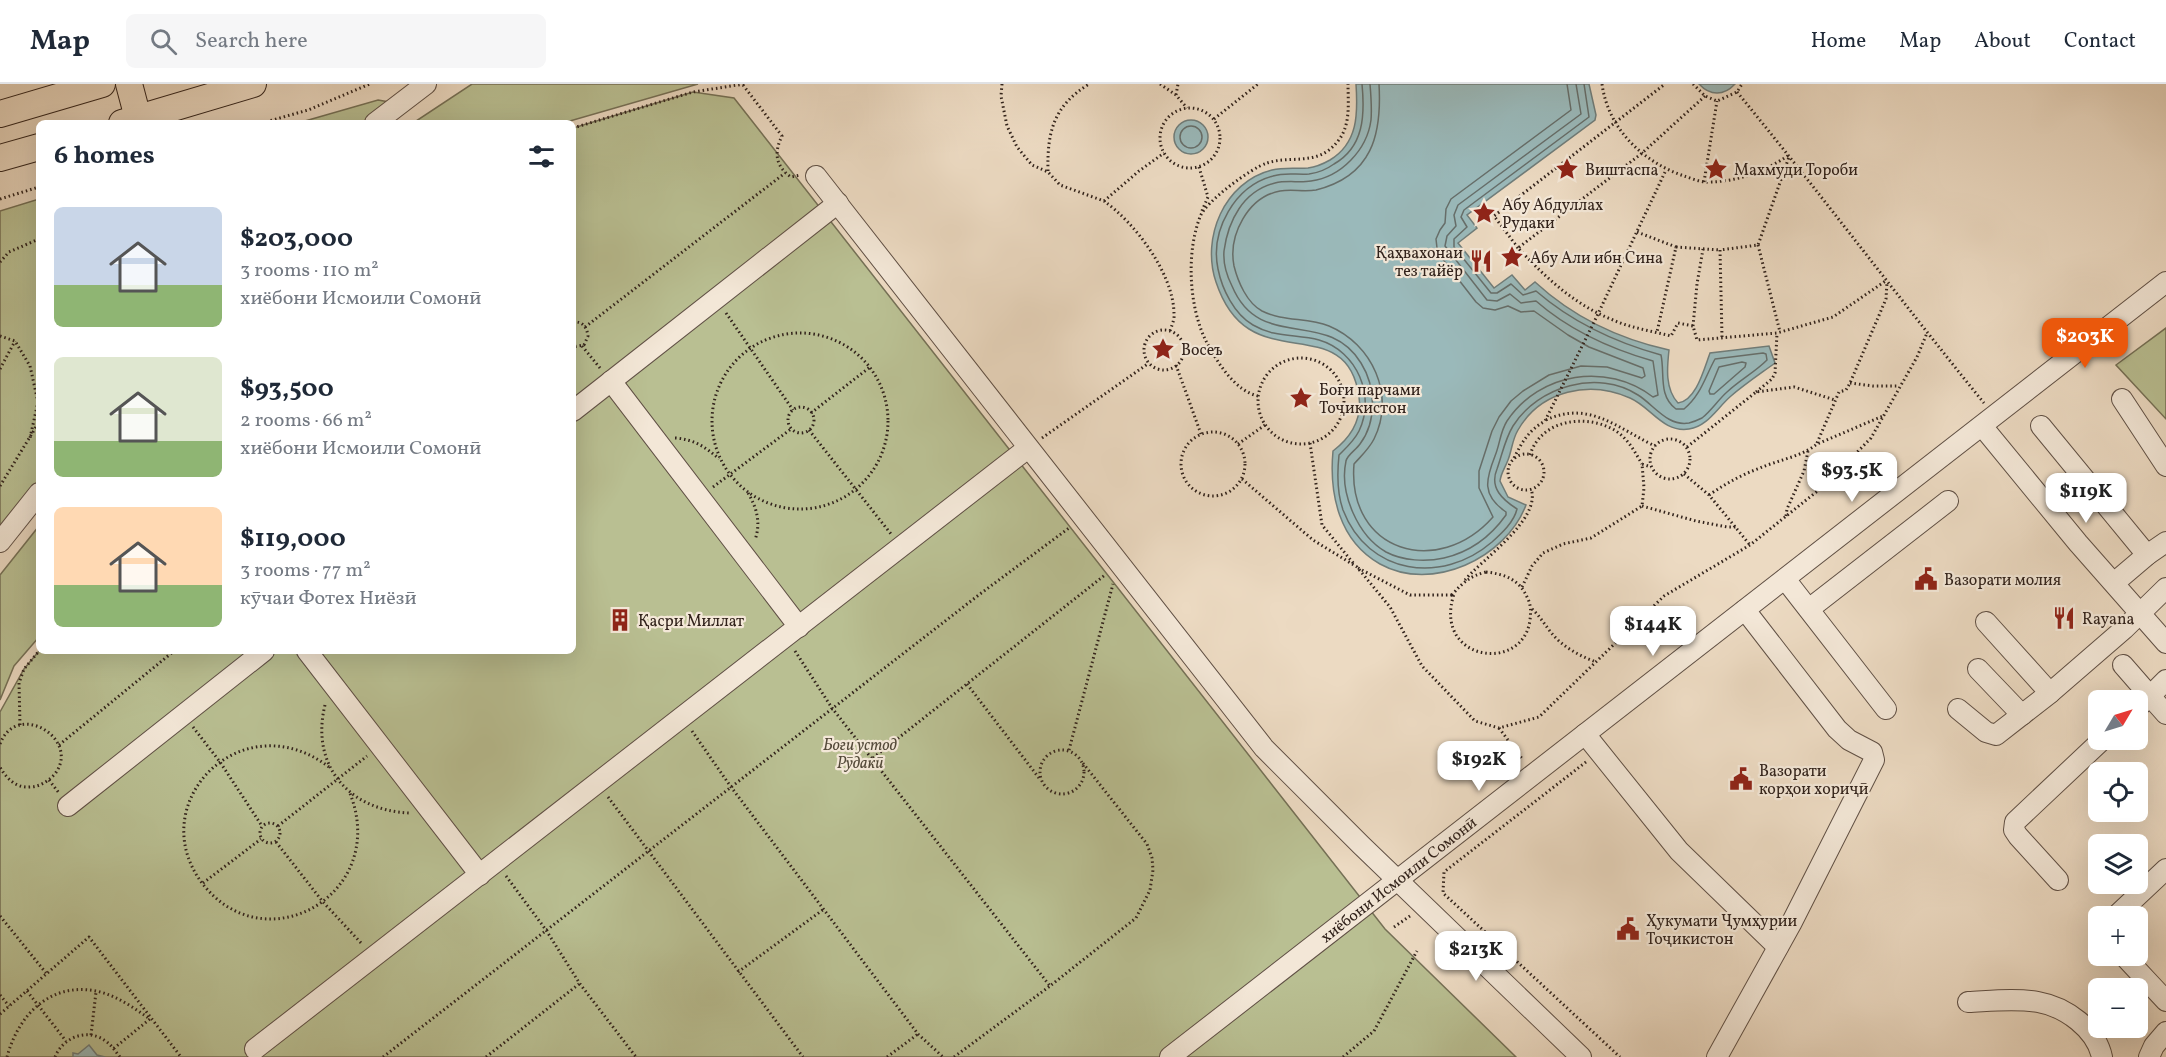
<!DOCTYPE html>
<meta charset="utf-8">
<style>
:root{--surface:#fff;--page:#f6f6f7;--text:#1f2937;--muted:#747a83;--line:#e0e1e3;--accent:#ea580c}
body{margin:0;font-family:Vollkorn,serif;background:var(--page);color:var(--text);height:100vh;display:flex;flex-direction:column;font-size:22px;white-space:nowrap}
*{box-sizing:border-box;margin:0}
p{font-size:20px;color:var(--muted)}
.icon{flex:none;width:33px;height:33px;fill:none;stroke:currentColor;stroke-width:2;stroke-linecap:round;stroke-linejoin:round}
.map{position:relative;flex:1;overflow:hidden}
.sheet{position:absolute;left:36px;top:36px;width:540px;height:534px;display:flex;flex-direction:column;background:var(--surface);border-radius:9px;box-shadow:0 6px 24px #0002}
.sheet>*{flex:none}
.needle{width:39px;rotate:52deg}
.fabs{position:absolute;left:2088px;top:606px;display:grid;gap:12px}
.fabs a{display:grid;place-items:center;width:60px;height:60px;border-radius:9px;background:var(--surface);box-shadow:0 6px 24px #0002;font-size:30px}
.price{position:absolute;translate:-50% -51px;padding:0 14px;border-radius:12px;background:#fff;color:#222;font-size:20px;line-height:39px;filter:drop-shadow(0 2px 3px #0008)}
.price::after{content:'';position:absolute;left:50%;top:36px;width:18px;height:14px;margin-left:-9px;background:inherit;clip-path:polygon(0 0,100% 0,50% 100%)}
.price.current{background:var(--accent);color:#fff}
ul{padding:0;list-style:none}
li{display:flex;align-items:center;gap:18px;height:150px;padding:0 18px}
li span{display:grid;place-items:center;flex:none;width:168px;height:120px;border-radius:9px;color:#555}
li>.icon{margin-inline-start:auto}
span .icon{width:72px;height:72px;fill:#fffc;stroke-width:1}
li b{font-size:26px}
h2{display:flex;justify-content:space-between;align-items:center;height:72px;padding:0 18px;font-size:26px}
header{display:flex;align-items:center;gap:36px;box-sizing:border-box;height:84px;padding:0 30px;background:var(--surface);border-bottom:2px solid var(--line)}
header strong{font-size:28px}
nav{display:flex;gap:33px;margin-inline-start:auto;font-size:21px}
.search{width:420px;height:54px;background:var(--page);display:flex;align-items:center;gap:15px;box-sizing:border-box;padding:0 21px;border-radius:9px;color:var(--muted);font-size:22px}
.map>svg:first-child{display:block}
.green{fill:#b9bf92;stroke:#757056;stroke-width:1.5}
.water{fill:#9ab9ba;stroke:#707d7a;stroke-width:1.5}
.lines{fill:none;stroke-linecap:round;stroke-linejoin:round}
.shore{stroke:#666e6a;stroke-width:1.5}
.minor-casing{stroke:#605045;stroke-width:22}
.major-casing{stroke:#31221b;stroke-width:28}
.path{stroke:#31221b;stroke-width:3;stroke-dasharray:1.5 3;stroke-linecap:butt}
.minor{stroke:#f3e7d7;stroke-width:20}
.major{stroke:#ecdac2;stroke-width:26}
.labels{text-anchor:middle;stroke-width:4.5;stroke-linejoin:round;paint-order:stroke}
.poi-label{font-size:16px;fill:#31221b;stroke:#f3e7d7;text-anchor:start}
.park-label{font-size:16px;font-style:italic;fill:#534939;stroke:#f3e7d7}
.street-label{font-size:16px;fill:#31221b;stroke:#f3e7d7}
</style>
<header>
<strong>Map</strong>
<div class="search"><svg class="icon" aria-label="search" viewBox="0 0 24 24"><circle cx="10" cy="10" r="6"/><path d="M15 15l6 6"/></svg>Search here</div>
<nav><a>Home</a><a>Map</a><a>About</a><a>Contact</a></nav>
</header>
<div class="map">
<svg width="2166" height="973" viewBox="0 0 2166 973">
<rect width="100%" height="100%" fill="#ecdac2"/>
<filter id="stains"><feTurbulence type="fractalNoise" baseFrequency=".00333" numOctaves="4"/><feColorMatrix values="0 0 0 0 .2 0 0 0 0 .09 0 0 0 0 .02 0 0 0 .5 -.17"/></filter>
<radialGradient id="worn" r=".72"><stop offset=".6" stop-color="#630" stop-opacity="0"/><stop offset="1" stop-color="#630" stop-opacity=".3"/></radialGradient>
<g class="green">
<polygon points="472,0 698,0 563,39 413,39"/>
<polygon points="693,8 734,14 1385,845 1516,973 0,973 0,628 24,585 39,567 573,567 573,44"/>
<polygon points="378,16 395,19 369,39 298,39"/>
<polygon points="39,115 39,400 0,447 0,127"/>
<polygon points="2166,244 2166,335 2116,281"/>
<polygon points="39,442 39,553 14,582 0,616 0,491"/>
</g>
<g class="water">
<path d="M 1356,0 L 1589,0 L 1596,31 L 1595,36 L 1467,131 L 1477,144 L 1458,159 L 1494,204 L 1512,191 L 1525,206 L 1535,198 C 1573,233 1619,255 1669,266 C 1667,284 1665,305 1678,319 C 1696,317 1704,285 1710,269 L 1769,262 L 1775,279 C 1760,290 1745,300 1731,312 C 1717,324 1708,342 1689,345 C 1663,349 1651,323 1630,314 C 1590,296 1541,306 1518,346 C 1512,356 1512,366 1508,376 C 1505,384 1501,389 1500,397 L 1508,413 L 1526,421 C 1506,474 1432,509 1380,480 C 1339,457 1329,410 1333,367 C 1350,354 1362,336 1359,313 C 1350,244 1290,271 1249,245 C 1233,235 1222,216 1216,198 C 1201,154 1224,98 1272,86 C 1284,83 1297,85 1308,84 C 1316,83 1323,80 1330,76 C 1358,59 1358,30 1356,0 Z"/>
<path d="M 1699,0 L 1735,0 C 1724,12 1710,12 1699,0 Z"/>
<circle cx="1191" cy="53" r="17"/>
<polygon points="89,961 97,971 105,973 73,973 73,969 78,970"/>
</g>
<g class="lines">
<g class="shore">
<path d="M 1362,0 C 1365,31 1364,63 1334,80 C 1327,85 1318,89 1309,90 C 1297,91 1285,88 1273,92 C 1235,102 1210,146 1218,185 C 1222,205 1234,230 1253,241 C 1275,254 1296,250 1319,256 C 1357,267 1376,312 1359,347 C 1354,357 1346,364 1339,371 C 1337,390 1337,409 1343,426 C 1368,491 1442,501 1492,458 C 1502,449 1514,438 1517,425 C 1503,416 1489,404 1497,385 C 1502,371 1505,355 1513,342 C 1538,302 1598,285 1638,311 C 1654,321 1668,343 1689,339 C 1693,338 1698,336 1702,334 C 1711,327 1718,316 1727,308 C 1740,296 1755,288 1767,276 L 1766,270 L 1763,269 L 1715,275 C 1705,293 1701,311 1684,325 L 1676,325 C 1658,312 1665,289 1661,271 C 1614,258 1573,239 1536,207 L 1523,211 L 1511,200 L 1497,209 L 1491,209 L 1454,163 L 1454,155 L 1467,143 L 1461,133 L 1464,126 L 1589,33 L 1584,0"/>
<path d="M 1370,0 C 1371,12 1372,24 1371,36 C 1367,66 1341,93 1311,97 C 1300,99 1287,96 1275,99 C 1243,107 1228,137 1224,167 C 1223,179 1227,192 1232,202 C 1260,269 1327,223 1361,279 C 1376,303 1377,337 1360,360 C 1356,366 1347,371 1346,377 C 1339,409 1358,452 1386,468 C 1403,477 1426,478 1444,474 C 1470,468 1491,452 1506,431 L 1506,428 C 1481,411 1486,395 1495,372 C 1500,360 1500,348 1507,337 C 1540,288 1607,278 1653,313 L 1658,311 L 1653,277 C 1611,265 1569,246 1536,217 L 1521,219 L 1510,210 L 1497,217 L 1487,216 L 1445,162 L 1447,152 L 1456,142 L 1454,131 L 1458,121 L 1581,30 L 1576,0"/>
<path d="M 1379,0 C 1382,51 1372,92 1316,106 C 1304,108 1292,105 1280,107 C 1248,113 1228,151 1234,182 C 1238,198 1247,219 1262,227 C 1284,238 1307,233 1329,242 C 1372,260 1396,311 1374,355 C 1369,365 1361,372 1354,380 C 1347,468 1438,495 1493,433 L 1479,404 L 1479,387 L 1492,347 L 1499,333 L 1511,317 L 1523,307 L 1549,291 L 1581,282 L 1607,283 L 1642,294 L 1645,292 L 1643,284 L 1589,263 L 1568,251 L 1534,227 L 1521,228 L 1508,222 L 1495,226 L 1483,224 L 1476,218 L 1441,173 L 1437,164 L 1436,155 L 1440,146 L 1445,139 L 1446,125 L 1451,115 L 1571,26 L 1567,0"/>
<circle cx="1191" cy="53" r="11"/>
<polygon points="1742,278 1746,279 1745,283 1714,310 1710,310 1709,307 1719,283"/>
</g>
<g class="minor-casing">
<g id="minor">
<polyline points="375,39 426,0"/>
<polyline points="816,92 1264,664 1361,761 1581,973"/>
<polyline points="611,297 799,543"/>
<polyline points="2122,315 2166,382"/>
<polyline points="573,327 838,119"/>
<polyline points="1982,342 2078,459 2166,559"/>
<polyline points="2041,342 2147,471"/>
<polyline points="0,458 39,409"/>
<polyline points="1785,495 1886,625"/>
<polyline points="2114,499 2147,471 2166,458"/>
<polyline points="1809,525 1948,417"/>
<polyline points="1986,538 2050,609 2124,545 2166,504"/>
<polyline points="307,567 480,791"/>
<polyline points="2123,581 2150,612 2138,623"/>
<polyline points="1978,585 2022,631"/>
<polyline points="2166,596 2150,612 2166,630"/>
<polyline points="1958,625 1986,648 1996,651 2050,609"/>
<polyline points="1585,650 1679,767 1778,863"/>
<polyline points="68,722 264,567"/>
<polyline points="2058,796 2018,752 2014,746 2015,738 2102,656"/>
<polyline points="2116,832 2166,785"/>
<polyline points="2124,872 2166,917"/>
<path d="M 1968,918 C 1990,917 2016,914 2038,918 C 2066,923 2096,945 2102,973"/>
<polyline points="255,965 1028,364"/>
<polyline points="1170,973 2166,198"/>
<polyline points="1717,973 1791,840 1874,676 1872,668 1849,656 1837,645 1745,526"/>
<polyline points="2149,973 2154,962 2166,948"/>
</g>
</g>
<g class="major-casing">
<g id="major">
<polyline points="129,0 138,34"/>
<polyline points="0,30 102,0"/>
<polyline points="122,39 253,0"/>
<polyline points="0,74 39,63"/>
</g>
</g>
<g class="path">
<path d="M 1002,0 L 1001,12 L 1007,42 L 1017,63 L 1032,81 L 1048,88 L 1060,101 L 1104,117 C 1135,139 1173,189 1174,229 C 1175,234 1172,241 1170,247"/>
<polyline points="1160,0 1176,11 1187,24"/>
<path d="M 1602,0 C 1608,45 1643,78 1684,92 C 1691,94 1699,98 1707,98 C 1737,98 1764,88 1789,71"/>
<polyline points="1693,0 1705,12 1717,17 1737,8 1742,0"/>
<path d="M 743,1 L 782,52 C 774,68 775,82 791,93 L 800,91"/>
<path d="M 1737,8 C 1821,110 1900,216 1984,319"/>
<polyline points="1176,11 1178,0"/>
<path d="M 1705,12 L 1641,70 L 1518,164 C 1546,194 1575,221 1613,236 C 1631,244 1652,247 1671,252 L 1678,239 L 1693,242 L 1697,256 L 1777,249 L 1833,233 L 1887,196"/>
<circle cx="1190" cy="54" r="30"/>
<polyline points="1214,35 1258,0"/>
<polyline points="262,39 308,26 370,0"/>
<polyline points="573,44 693,8 744,0"/>
<polyline points="1199,83 1208,113 1201,129"/>
<path d="M 1048,87 C 1047,47 1054,22 1089,0"/>
<polyline points="1704,98 1717,17"/>
<polyline points="0,115 39,103"/>
<polyline points="1104,117 1139,87 1164,69"/>
<polyline points="1637,148 1676,163 1657,248"/>
<polyline points="1758,161 1780,248"/>
<polyline points="1676,163 1720,166"/>
<polyline points="1518,164 1494,132 1665,0"/>
<polyline points="0,178 9,168 39,155"/>
<polyline points="726,229 793,326"/>
<path d="M 573,238 C 582,237 587,243 588,252 L 584,261 L 573,263"/>
<polyline points="1693,242 1697,200 1703,165"/>
<polyline points="585,243 785,89"/>
<circle cx="1164" cy="266" r="20"/>
<circle cx="800" cy="337" r="88"/>
<polyline points="0,252 15,257 30,282 38,318 30,354"/>
<polyline points="1722,253 1720,166 1758,161 1789,73"/>
<polyline points="582,262 600,284"/>
<circle cx="1301" cy="317" r="43"/>
<polyline points="1176,281 1201,350"/>
<polyline points="0,285 15,257"/>
<polyline points="1850,299 1873,302 1898,302"/>
<polyline points="1756,308 1772,295 1775,289 1777,249"/>
<path d="M 1258,312 C 1235,307 1217,278 1206,257 C 1189,223 1186,169 1200,133 C 1205,118 1251,84 1267,79 C 1291,71 1318,83 1338,57 C 1351,41 1348,19 1348,0"/>
<circle cx="801" cy="336" r="13"/>
<polyline points="811,329 870,283"/>
<path d="M 1546,336 C 1589,316 1617,344 1655,362"/>
<polyline points="809,346 891,450"/>
<circle cx="1213" cy="380" r="32"/>
<path d="M 675,354 C 693,355 706,363 719,375"/>
<polyline points="1042,354 1149,279"/>
<circle cx="1670" cy="375" r="20"/>
<polyline points="1310,359 1322,441 1354,480"/>
<polyline points="1817,359 1839,308 1846,306 1850,299 1886,215 1887,198"/>
<polyline points="1238,360 1265,341"/>
<polyline points="1687,363 1756,308 1794,303 1835,316"/>
<circle cx="1526" cy="388" r="18"/>
<path d="M 1530,371 C 1541,335 1587,329 1616,347 C 1628,355 1635,368 1642,380"/>
<path d="M 1514,374 C 1522,358 1529,346 1545,337 L 1597,232 L 1666,86"/>
<polyline points="1684,390 1709,411 1750,461"/>
<polyline points="1242,395 1313,456 1357,483 1390,523 1422,582 1475,637 1499,644 1539,633 1664,512 1750,461 1825,401 1871,354 1917,273 1927,249"/>
<polyline points="0,402 39,338"/>
<polyline points="713,403 791,345"/>
<path d="M 748,409 C 757,424 761,439 755,456"/>
<path d="M 1709,411 C 1725,400 1741,391 1760,384 C 1778,376 1801,373 1817,360 L 1883,332"/>
<polyline points="1642,422 1696,437 1727,443 1736,443"/>
<polyline points="1786,432 1787,425 1804,387 1808,367"/>
<polyline points="1358,484 1410,511 1452,511"/>
<path d="M 1486,488 C 1504,490 1519,495 1527,513 C 1531,520 1531,528 1530,536 C 1523,590 1432,577 1454,510 L 1452,511 C 1462,499 1470,492 1486,488 Z"/>
<path d="M 1465,496 C 1481,476 1542,435 1531,405"/>
<polyline points="1522,503 1532,482 1543,469 1563,460 1591,454 1642,422 1644,404 1642,380 1651,383"/>
<path d="M 1532,525 C 1540,532 1546,543 1554,552 C 1565,564 1580,572 1596,578"/>
<polyline points="795,567 832,624 1050,902 1136,834 1150,806 1153,786 1152,774 1147,760 1082,678"/>
<polyline points="967,600 1039,694"/>
<path d="M 325,621 C 310,681 349,727 410,729"/>
<polyline points="20,641 19,599 24,585 39,567"/>
<polyline points="193,643 220,678 262,742"/>
<polyline points="1499,644 1523,676"/>
<polyline points="692,647 731,703 918,950 943,973"/>
<path d="M 0,660 C 17,615 83,656 54,691 C 47,698 39,703 29,703 C 16,704 6,694 0,683"/>
<polyline points="59,661 174,567"/>
<circle cx="1062" cy="688" r="22"/>
<polyline points="1069,666 1113,500"/>
<polyline points="873,674 1105,491"/>
<polyline points="1586,678 1444,788 1443,809 1620,973"/>
<path d="M 329,683 C 242,617 142,719 202,799 C 265,882 392,809 349,707"/>
<polyline points="49,696 59,709"/>
<polyline points="608,713 803,973"/>
<circle cx="270" cy="749" r="10"/>
<polyline points="278,742 367,672"/>
<polyline points="276,758 323,818 362,860"/>
<polyline points="506,792 546,846 580,900 636,973"/>
<polyline points="203,799 261,755"/>
<polyline points="0,832 46,889"/>
<polyline points="1394,843 1410,832"/>
<polyline points="738,888 824,825"/>
<polyline points="27,907 66,957"/>
<polyline points="0,911 9,922"/>
<polyline points="0,930 89,853 181,973"/>
<polyline points="91,951 96,908"/>
<path d="M 7,973 C 18,932 49,898 96,907 C 116,911 134,924 150,935 L 113,965"/>
<path d="M 55,973 C 63,953 88,943 107,958 C 112,962 116,968 120,973"/>
<polyline points="383,973 980,510 1069,444"/>
<polyline points="486,973 579,900"/>
<polyline points="887,973 918,950"/>
<polyline points="954,973 1050,902"/>
<polyline points="1343,973 1374,947 1417,867"/>
</g>
<use href="#minor" class="minor"/>
<use href="#major" class="major"/>
</g>
<defs>
<g id="sight-bare" transform="scale(1.8)"><path d="M0-6L1.8-2.2L6-1.7L2.9 1.2L3.7 5.4L0 3.3L-3.7 5.4L-2.9 1.2L-6-1.7L-1.8-2.2Z" fill="#8f2418" stroke="#f3e7d7" stroke-width="2.5" paint-order="stroke"/></g>
<g id="restaurant-bare" transform="scale(1.8)"><path d="M-5-6h1v4h1v-4h1v4h1v-4h1v5L-1.5 .5V6h-2V.5L-5-1ZM5-6V6H3V1.5H1.5Q1.5-4 5-6Z" fill="#8f2418" stroke="#f3e7d7" stroke-width="2.5" paint-order="stroke"/></g>
<g id="civic-bare" transform="scale(1.8)"><path d="M-.6-6.5H3V-4.5H.6V-3L4-1V1h2V6H-6V1h2V-1L-.6-3ZM-1.2 2.5V6h2.4V2.5Z" fill="#8f2418" stroke="#f3e7d7" stroke-width="2.5" paint-order="stroke"/></g>
<g id="building-bare" transform="scale(1.8)"><path d="M-4-6H4V6H1V3H-1V6H-4ZM-2.5-4.3h1.7v1.8h-1.7ZM.8-4.3h1.7v1.8H.8ZM-2.5-1h1.7V.8h-1.7ZM.8-1h1.7V.8H.8Z" fill="#8f2418" stroke="#f3e7d7" stroke-width="2.5" paint-order="stroke"/></g>
</defs>
<g fill-rule="evenodd">
<use href="#sight-bare" x="1567" y="85"/>
<use href="#sight-bare" x="1716" y="85"/>
<use href="#sight-bare" x="1484" y="129"/>
<use href="#sight-bare" x="1512" y="173"/>
<use href="#restaurant-bare" x="1481" y="177"/>
<use href="#sight-bare" x="1163" y="265"/>
<use href="#sight-bare" x="1301" y="314"/>
<use href="#civic-bare" x="1926" y="495"/>
<use href="#restaurant-bare" x="2064" y="534"/>
<use href="#building-bare" x="620" y="536"/>
<use href="#civic-bare" x="1741" y="695"/>
<use href="#civic-bare" x="1628" y="845"/>
</g>
<g class="labels">
<g class="poi-label">
<text x="1585" y="91">Виштаспа</text>
<text x="1734" y="91">Махмуди Тороби</text>
<text x="1502" y="126">Абу Абдуллах<tspan x="1502" dy="18">Рудаки</tspan></text>
<text x="1463" y="174" text-anchor="end">Қаҳвахонаи<tspan x="1463" dy="18">тез тайёр</tspan></text>
<text x="1530" y="179">Абу Али ибн Сина</text>
<text x="1181" y="271">Восеъ</text>
<text x="1319" y="311">Боғи парчами<tspan x="1319" dy="18">Тоҷикистон</tspan></text>
<text x="1944" y="501">Вазорати молия</text>
<text x="2082" y="540">Rayana</text>
<text x="638" y="542">Қасри Миллат</text>
<text x="1759" y="692">Вазорати<tspan x="1759" dy="18">корҳои хориҷӣ</tspan></text>
<text x="1646" y="842">Ҳукумати Ҷумҳурии<tspan x="1646" dy="18">Тоҷикистон</tspan></text>
</g>
<g class="park-label">
<text x="860" y="666">Боғи устод<tspan x="860" dy="18">Рӯдакӣ</tspan></text>
</g>
<g class="street-label">
<text transform="translate(1398 795) rotate(-38)" y="6">хиёбони Исмоили Сомонӣ</text>
</g>
</g>
<rect width="100%" height="100%" filter="url(#stains)"/>
<rect width="100%" height="100%" fill="url(#worn)"/>
</svg>
<div class="fabs">
<a><svg class="needle" viewBox="-14 -14 28 28"><path d="M0-13l5 13h-10z" fill="#e53935"/><path d="M0 13l5-13h-10z" fill="#747a83"/></svg></a>
<a><svg class="icon" aria-label="locate" viewBox="0 0 24 24"><circle cx="12" cy="12" r="6"/><path d="M12 2v4M12 18v4M2 12h4M18 12h4"/></svg></a>
<a><svg class="icon" aria-label="layers" viewBox="0 0 24 24"><path d="M12 4l9 5-9 5-9-5zM3 14l9 5 9-5"/></svg></a>
<a>+</a>
<a>−</a>
</div>
<b class="price current" style="left:2085px;top:285px">$203K</b>
<b class="price" style="left:1852px;top:419px">$93.5K</b>
<b class="price" style="left:2086px;top:440px">$119K</b>
<b class="price" style="left:1653px;top:573px">$144K</b>
<b class="price" style="left:1479px;top:708px">$192K</b>
<b class="price" style="left:1476px;top:898px">$213K</b>
<section class="sheet">
<h2>6 homes<svg class="icon" aria-label="filters" viewBox="0 0 24 24"><path d="M4 7h16M4 17h16"/><circle cx="9" cy="7" r="2"/><circle cx="15" cy="17" r="2"/></svg></h2>
<ul>
<li><span style="background:linear-gradient(#c9d6e8 65%,#8fb573 0)"><svg class="icon" aria-label="home" viewBox="0 0 24 24"><path d="M3 11l9-7 9 7M6 9v11h12V9"/></svg></span><div><b>$203,000</b><p>3 rooms · 110 m²</p><p>хиёбони Исмоили Сомонӣ</p></div></li>
<li><span style="background:linear-gradient(#dfe7d0 70%,#8fb573 0)"><svg class="icon" aria-label="home" viewBox="0 0 24 24"><path d="M3 11l9-7 9 7M6 9v11h12V9"/></svg></span><div><b>$93,500</b><p>2 rooms · 66 m²</p><p>хиёбони Исмоили Сомонӣ</p></div></li>
<li><span style="background:linear-gradient(#ffd9b3 65%,#8fb573 0)"><svg class="icon" aria-label="home" viewBox="0 0 24 24"><path d="M3 11l9-7 9 7M6 9v11h12V9"/></svg></span><div><b>$119,000</b><p>3 rooms · 77 m²</p><p>кӯчаи Фотех Ниёзӣ</p></div></li>
</ul>
</section>
</div>
